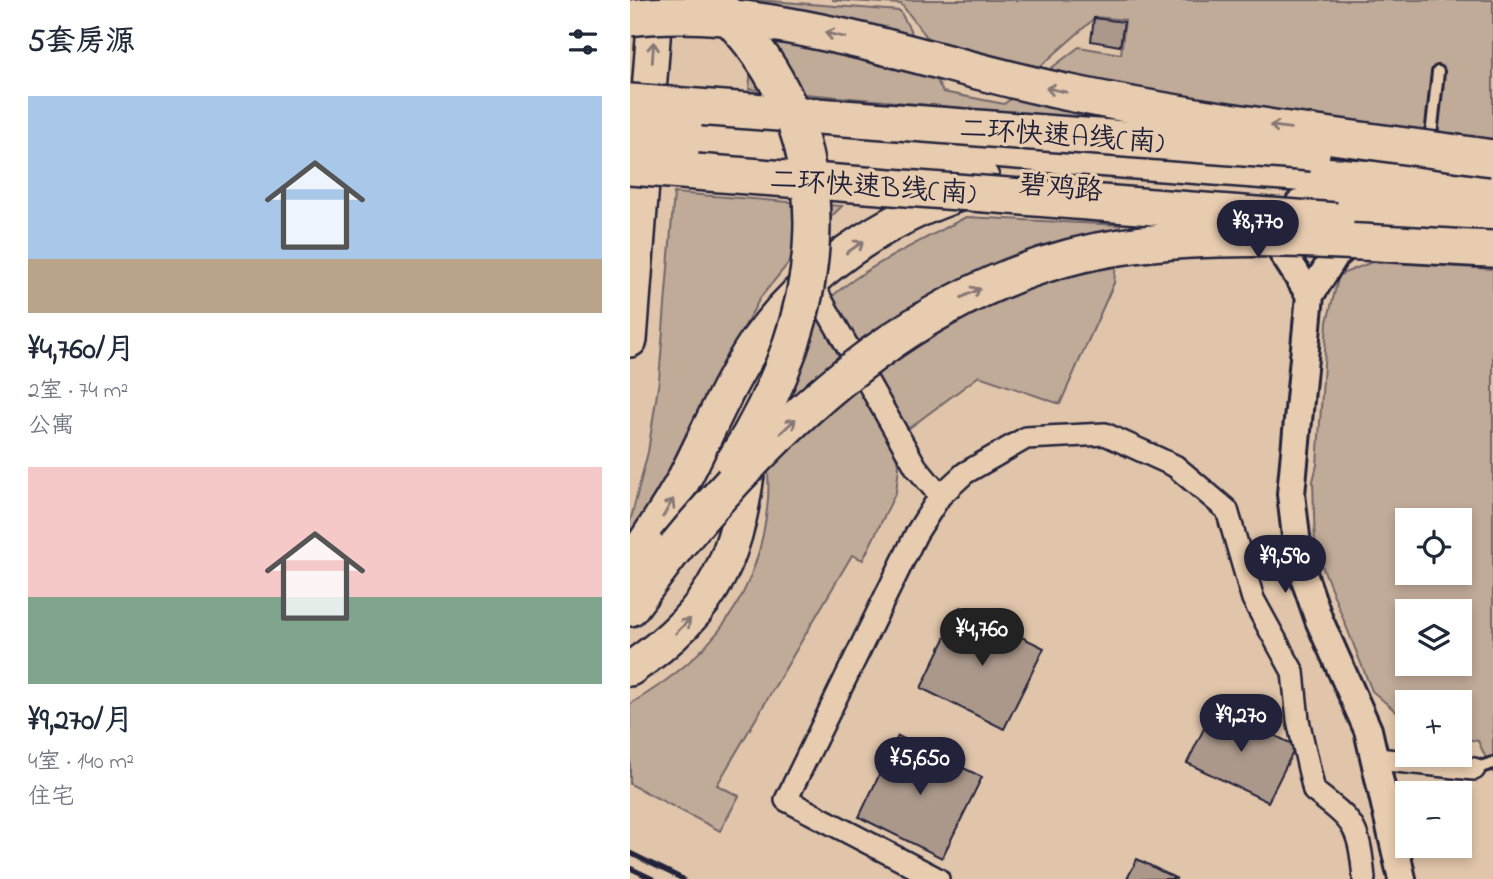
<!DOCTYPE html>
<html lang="zh">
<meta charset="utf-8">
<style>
:root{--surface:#fff;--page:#f6f6f7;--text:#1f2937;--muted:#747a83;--accent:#22223b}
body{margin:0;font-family:"Indie Flower","LXGW WenKai TC",sans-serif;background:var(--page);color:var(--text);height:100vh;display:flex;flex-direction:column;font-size:26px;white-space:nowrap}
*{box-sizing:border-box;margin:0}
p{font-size:23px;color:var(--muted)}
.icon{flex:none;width:38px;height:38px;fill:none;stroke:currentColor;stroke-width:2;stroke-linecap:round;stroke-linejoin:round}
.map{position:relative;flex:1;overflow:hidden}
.details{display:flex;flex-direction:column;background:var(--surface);width:630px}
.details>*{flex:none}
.fabs{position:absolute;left:765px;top:508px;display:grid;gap:14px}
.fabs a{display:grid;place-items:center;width:77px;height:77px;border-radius:0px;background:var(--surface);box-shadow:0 4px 10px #0003;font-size:35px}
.price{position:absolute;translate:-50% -60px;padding:0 16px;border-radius:24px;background:var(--accent);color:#fff;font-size:23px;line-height:46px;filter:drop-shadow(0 2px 4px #0008)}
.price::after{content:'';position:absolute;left:50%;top:42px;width:21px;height:16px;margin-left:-10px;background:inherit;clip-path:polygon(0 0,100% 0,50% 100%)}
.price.current{background:#222;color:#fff}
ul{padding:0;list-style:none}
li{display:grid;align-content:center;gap:14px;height:371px;padding:0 28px}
li span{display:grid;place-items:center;height:217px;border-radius:0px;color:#555}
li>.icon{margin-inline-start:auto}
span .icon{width:126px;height:126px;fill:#fffc;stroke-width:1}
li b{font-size:30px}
h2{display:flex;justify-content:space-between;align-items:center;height:84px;padding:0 28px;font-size:30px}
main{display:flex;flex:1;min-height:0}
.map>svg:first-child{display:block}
.green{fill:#c0aa98;stroke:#71666a;stroke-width:2;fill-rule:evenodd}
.building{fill:#ab988b;stroke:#22223b;stroke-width:2}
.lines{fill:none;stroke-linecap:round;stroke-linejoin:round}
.service-casing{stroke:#22223b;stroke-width:16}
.minor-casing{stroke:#22223b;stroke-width:26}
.tertiary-casing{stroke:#22223b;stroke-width:32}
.primary-casing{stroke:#22223b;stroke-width:38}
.trunk-casing{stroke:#22223b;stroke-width:40}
.service{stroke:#e8ccaf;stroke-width:10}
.minor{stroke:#e8ccaf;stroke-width:21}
.tertiary{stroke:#e8ccaf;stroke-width:26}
.primary{stroke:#e8ccaf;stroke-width:33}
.trunk{stroke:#e8ccaf;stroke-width:35}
.rail{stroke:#22223b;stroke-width:5}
.primary-bridge-casing{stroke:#22223b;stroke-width:38;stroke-linecap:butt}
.trunk-bridge-casing{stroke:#22223b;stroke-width:40;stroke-linecap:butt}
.primary-bridge{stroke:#e8ccaf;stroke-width:33}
.trunk-bridge{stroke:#e8ccaf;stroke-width:35}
.oneway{stroke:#857775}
.labels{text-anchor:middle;stroke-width:7;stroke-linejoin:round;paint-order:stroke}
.street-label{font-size:28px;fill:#22223b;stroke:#e8ccaf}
</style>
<main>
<section class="details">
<h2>5套房源<svg class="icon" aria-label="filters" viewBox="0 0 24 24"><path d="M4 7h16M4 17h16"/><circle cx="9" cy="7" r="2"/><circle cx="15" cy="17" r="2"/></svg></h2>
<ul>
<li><span style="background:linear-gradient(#a9c7e8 75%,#b9a48a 0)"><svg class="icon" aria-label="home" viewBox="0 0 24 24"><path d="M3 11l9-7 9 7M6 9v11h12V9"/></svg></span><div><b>¥4,760/月</b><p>2室 · 74 m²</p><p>公寓</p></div></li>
<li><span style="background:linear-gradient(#f6c9c9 60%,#7fa58c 0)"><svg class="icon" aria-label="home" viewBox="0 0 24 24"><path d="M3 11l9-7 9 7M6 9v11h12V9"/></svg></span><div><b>¥9,270/月</b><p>4室 · 140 m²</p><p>住宅</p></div></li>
</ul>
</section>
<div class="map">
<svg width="863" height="879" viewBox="0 0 863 879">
<rect width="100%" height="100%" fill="#e0c5aa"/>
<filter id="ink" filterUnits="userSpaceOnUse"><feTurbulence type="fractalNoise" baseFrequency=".0143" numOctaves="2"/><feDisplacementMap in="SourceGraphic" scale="14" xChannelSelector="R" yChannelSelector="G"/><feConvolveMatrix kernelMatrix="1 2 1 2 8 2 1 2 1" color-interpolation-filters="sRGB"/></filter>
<g filter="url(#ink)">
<g class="green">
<polygon points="128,0 270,11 313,92 374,104 449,47 491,54 495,20 466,17 403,73 308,51 271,4 202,0 863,0 863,148 502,123 119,89"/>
<polygon points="44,193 212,206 178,239 130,298 98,357 74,411 0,541 0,522 18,452 29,380"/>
<path d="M 336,217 L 490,225 L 484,283 L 430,404 L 349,376 L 262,441 L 269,467 L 266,492 L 233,560 L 222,555 L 87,785 L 109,796 L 90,831 L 0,784 L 0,704 C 82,656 130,597 138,499 C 140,473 135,446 138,420 C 139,406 167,339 175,326 C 208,277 285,245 336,217 Z"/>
<path d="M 742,262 L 863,269 L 863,773 L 848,741 L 830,738 L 830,702 L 777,702 L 777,721 L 742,691 L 685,548 L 683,481 L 687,465 L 697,322 L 709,275 ZM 777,520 L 830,520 L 830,572 L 777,572 ZM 777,611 L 830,611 L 830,663 L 777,663 Z"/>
</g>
<g class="building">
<polygon points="464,18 494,22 490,46 461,41"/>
<polygon points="330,607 414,648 374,729 291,688"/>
<polygon points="585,706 666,746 638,802 557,763"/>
<polygon points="268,736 352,777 312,858 229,817"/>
<polygon points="507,859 547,879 497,879"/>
</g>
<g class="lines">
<g class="service-casing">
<g id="service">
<polyline points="800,145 808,72"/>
<polyline points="844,769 863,763"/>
</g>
</g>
<g class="minor-casing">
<g id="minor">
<polyline points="181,282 286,467 310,496"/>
<polyline points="747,759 844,769"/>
<path d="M 308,879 L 156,800 L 286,534 L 310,496 L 335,473 L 396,438 L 475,434 L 545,466 L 597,510 L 623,599 L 663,672 L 668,720 L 684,791 C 725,823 729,825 734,879"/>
</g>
</g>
<g class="tertiary-casing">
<g id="tertiary">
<polyline points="631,229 651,250 680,295"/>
<polyline points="728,235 704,257 680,295 661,494 669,562 689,620 738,730 772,879"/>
</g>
</g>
<g class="primary-casing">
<g id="primary">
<polyline points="55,126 400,153"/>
<polyline points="52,151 252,166 352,178"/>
<polyline points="0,340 26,0"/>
<path d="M 0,565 C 19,536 38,509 54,479 C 78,433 97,385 126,342 C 176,272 254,218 336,192"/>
<path d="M 0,669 C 89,607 108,556 120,451"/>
</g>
</g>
<g class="trunk-casing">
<g id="trunk">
<polyline points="400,153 863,188"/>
<polyline points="672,207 863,221"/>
<polyline points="0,608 45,548"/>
</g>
</g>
<use href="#service" class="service"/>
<use href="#minor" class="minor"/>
<use href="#tertiary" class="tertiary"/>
<use href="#primary" class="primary"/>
<use href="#trunk" class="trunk"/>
<g class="rail">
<polyline points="0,853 53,879"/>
<polyline points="0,868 23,879"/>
</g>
<g class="primary-bridge-casing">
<g id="primary-bridge">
<polyline points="0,122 55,126"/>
<polyline points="0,148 52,151"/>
</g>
</g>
<g class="trunk-bridge-casing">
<g id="trunk-bridge">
<path d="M 91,9 C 224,140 196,317 104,462"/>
<path d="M 0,18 C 137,0 305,66 440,93 C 579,122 722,138 863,158"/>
<polyline points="0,102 682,153"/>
<polyline points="0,167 706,221"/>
<path d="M 45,548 C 161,407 309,271 497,246 C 617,230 743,244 863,249"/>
</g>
</g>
<use href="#primary-bridge" class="primary-bridge"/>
<use href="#trunk-bridge" class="trunk-bridge"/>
</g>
<defs><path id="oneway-shaft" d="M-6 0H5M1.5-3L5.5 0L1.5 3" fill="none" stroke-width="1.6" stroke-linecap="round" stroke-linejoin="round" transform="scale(1.75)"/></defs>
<g class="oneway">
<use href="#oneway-shaft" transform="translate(205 35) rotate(-167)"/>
<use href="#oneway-shaft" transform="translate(23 52) rotate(-86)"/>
<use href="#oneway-shaft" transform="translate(426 90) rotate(-168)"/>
<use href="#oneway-shaft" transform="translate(650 127) rotate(-172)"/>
<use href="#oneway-shaft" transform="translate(225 247) rotate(-35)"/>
<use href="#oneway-shaft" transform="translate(341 293) rotate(-26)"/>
<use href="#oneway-shaft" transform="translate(158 426) rotate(-43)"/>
<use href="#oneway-shaft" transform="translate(38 508) rotate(-60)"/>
<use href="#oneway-shaft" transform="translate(53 626) rotate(-45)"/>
</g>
</g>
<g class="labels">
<g class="street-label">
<text transform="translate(432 134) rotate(4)" y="10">二环快速A线(南)</text>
<text transform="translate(243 185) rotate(4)" y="10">二环快速B线(南)</text>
<text transform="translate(431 186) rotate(5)" y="10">碧鸡路</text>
</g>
</g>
</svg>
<div class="fabs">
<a><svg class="icon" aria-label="locate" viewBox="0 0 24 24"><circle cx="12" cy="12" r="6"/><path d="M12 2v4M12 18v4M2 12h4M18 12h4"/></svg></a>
<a><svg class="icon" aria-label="layers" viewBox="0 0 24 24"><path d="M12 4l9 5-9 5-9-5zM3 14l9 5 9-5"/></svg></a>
<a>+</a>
<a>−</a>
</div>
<b class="price" style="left:628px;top:260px">¥8,770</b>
<b class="price" style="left:655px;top:595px">¥9,590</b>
<b class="price current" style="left:352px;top:668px">¥4,760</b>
<b class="price" style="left:611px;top:754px">¥9,270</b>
<b class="price" style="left:290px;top:797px">¥5,650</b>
</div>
</main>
